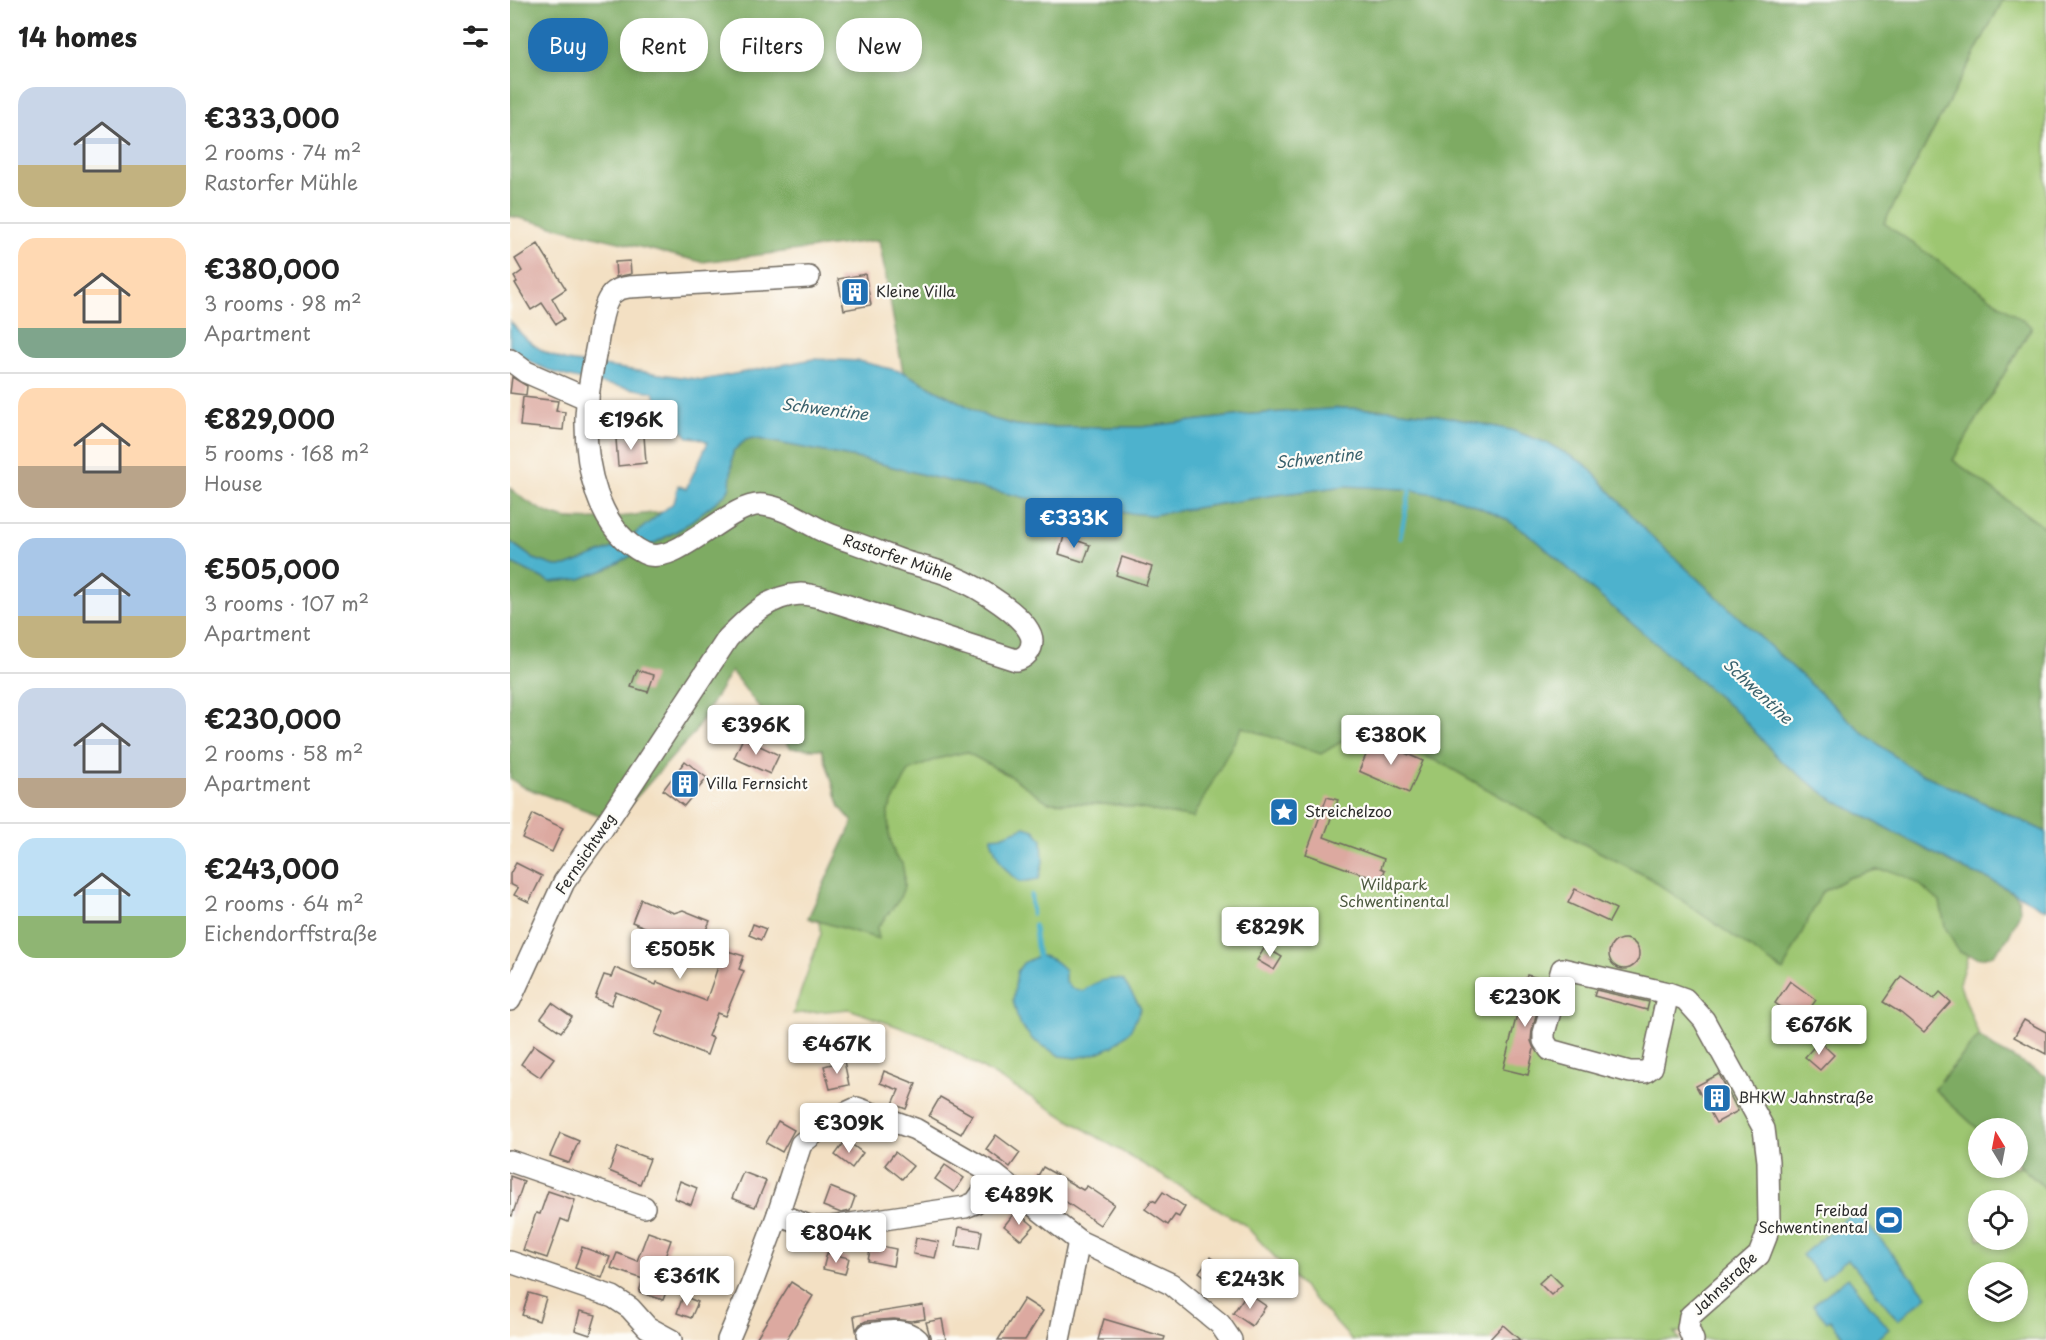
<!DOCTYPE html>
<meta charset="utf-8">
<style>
:root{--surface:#fff;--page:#f2f2f2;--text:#222;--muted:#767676;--line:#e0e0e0;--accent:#1f6fb2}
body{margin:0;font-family:"Playpen Sans",sans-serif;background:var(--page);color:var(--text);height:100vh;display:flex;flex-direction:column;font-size:22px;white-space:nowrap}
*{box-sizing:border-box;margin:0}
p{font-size:20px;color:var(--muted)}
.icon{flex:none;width:33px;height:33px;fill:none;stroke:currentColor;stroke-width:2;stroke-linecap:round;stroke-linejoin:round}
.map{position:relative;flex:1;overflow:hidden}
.sheet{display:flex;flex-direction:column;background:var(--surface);width:510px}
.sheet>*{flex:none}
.banner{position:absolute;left:18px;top:18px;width:570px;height:54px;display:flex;gap:12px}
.needle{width:39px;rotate:350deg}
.fabs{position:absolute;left:1458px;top:1118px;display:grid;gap:12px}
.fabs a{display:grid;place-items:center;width:60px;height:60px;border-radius:50%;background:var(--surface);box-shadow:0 3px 9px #0003;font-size:30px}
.price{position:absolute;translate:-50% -51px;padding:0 14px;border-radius:6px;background:#fff;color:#222;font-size:20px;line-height:39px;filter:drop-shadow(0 2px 3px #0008)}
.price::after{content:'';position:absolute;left:50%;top:36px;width:18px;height:14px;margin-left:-9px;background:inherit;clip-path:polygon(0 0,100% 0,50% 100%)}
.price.selected{background:var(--accent);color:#fff}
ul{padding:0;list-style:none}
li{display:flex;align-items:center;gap:18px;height:150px;padding:0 18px}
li+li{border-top:2px solid var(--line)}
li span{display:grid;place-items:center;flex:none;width:168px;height:120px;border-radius:18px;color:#555}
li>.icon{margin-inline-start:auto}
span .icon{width:72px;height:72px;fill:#fffc;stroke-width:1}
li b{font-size:26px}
h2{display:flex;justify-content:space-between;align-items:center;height:72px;padding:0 18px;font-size:26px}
.tag{padding:0 21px;border-radius:24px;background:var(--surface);box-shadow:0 3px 9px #0003;font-size:21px;line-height:54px}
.tag.selected{background:var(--accent);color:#fff}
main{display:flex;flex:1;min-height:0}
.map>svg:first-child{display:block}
.green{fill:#9dc671;stroke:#64784e;stroke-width:1.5;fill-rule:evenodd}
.forest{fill:#7eab63;stroke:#546b47;stroke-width:1.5}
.water{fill:#4eb2cd;stroke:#3c6e7c;stroke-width:1.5}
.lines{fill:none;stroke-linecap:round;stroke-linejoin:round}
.stream{stroke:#4eb2cd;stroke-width:4.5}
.building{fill:#dca9a0}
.minor-casing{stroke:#716a60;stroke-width:24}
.minor{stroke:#fff;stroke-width:21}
.labels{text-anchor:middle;stroke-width:4.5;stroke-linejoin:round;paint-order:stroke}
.poi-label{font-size:15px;fill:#2b2b2b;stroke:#fdfcf7;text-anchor:start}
.street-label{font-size:15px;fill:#2b2b2b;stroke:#fdfcf7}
.park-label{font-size:15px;fill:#4d5a40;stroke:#fdfcf7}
.water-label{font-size:16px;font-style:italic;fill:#39616c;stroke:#fdfcf7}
</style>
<main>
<section class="sheet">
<h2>14 homes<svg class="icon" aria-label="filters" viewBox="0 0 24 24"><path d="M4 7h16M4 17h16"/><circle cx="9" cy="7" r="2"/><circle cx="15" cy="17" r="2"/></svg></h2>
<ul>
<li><span style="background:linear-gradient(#c9d6e8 65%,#c2b280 0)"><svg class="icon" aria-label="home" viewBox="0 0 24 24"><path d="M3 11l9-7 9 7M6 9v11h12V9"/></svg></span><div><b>€333,000</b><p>2 rooms · 74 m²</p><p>Rastorfer Mühle</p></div></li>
<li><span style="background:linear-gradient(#ffd9b3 75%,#7fa58c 0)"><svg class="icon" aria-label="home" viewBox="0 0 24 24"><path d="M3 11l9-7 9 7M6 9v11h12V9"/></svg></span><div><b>€380,000</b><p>3 rooms · 98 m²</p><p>Apartment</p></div></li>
<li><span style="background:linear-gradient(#ffd9b3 65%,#b9a48a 0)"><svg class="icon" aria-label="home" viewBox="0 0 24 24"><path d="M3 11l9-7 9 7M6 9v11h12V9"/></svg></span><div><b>€829,000</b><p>5 rooms · 168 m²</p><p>House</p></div></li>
<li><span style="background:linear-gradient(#a9c7e8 65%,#c2b280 0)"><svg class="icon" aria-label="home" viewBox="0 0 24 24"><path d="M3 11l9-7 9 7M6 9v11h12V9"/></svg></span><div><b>€505,000</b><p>3 rooms · 107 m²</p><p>Apartment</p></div></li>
<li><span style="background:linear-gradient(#c9d6e8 75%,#b9a48a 0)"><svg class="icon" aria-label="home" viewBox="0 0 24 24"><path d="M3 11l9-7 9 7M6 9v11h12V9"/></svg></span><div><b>€230,000</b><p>2 rooms · 58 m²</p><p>Apartment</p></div></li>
<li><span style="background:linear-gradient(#bfe0f5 65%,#8fb573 0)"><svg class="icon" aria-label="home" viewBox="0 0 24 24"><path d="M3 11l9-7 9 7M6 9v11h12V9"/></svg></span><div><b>€243,000</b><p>2 rooms · 64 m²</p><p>Eichendorffstraße</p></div></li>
</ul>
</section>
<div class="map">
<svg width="1536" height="1340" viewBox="0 0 1536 1340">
<rect width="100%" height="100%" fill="#fdfcf7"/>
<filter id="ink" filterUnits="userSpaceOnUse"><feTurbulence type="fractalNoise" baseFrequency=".0167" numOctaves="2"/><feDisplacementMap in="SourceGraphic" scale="12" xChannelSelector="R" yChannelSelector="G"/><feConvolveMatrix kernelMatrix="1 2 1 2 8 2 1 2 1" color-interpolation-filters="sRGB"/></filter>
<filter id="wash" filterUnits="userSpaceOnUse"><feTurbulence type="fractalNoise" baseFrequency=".008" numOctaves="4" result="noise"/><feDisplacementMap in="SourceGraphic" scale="24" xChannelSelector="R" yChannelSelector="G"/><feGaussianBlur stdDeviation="1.35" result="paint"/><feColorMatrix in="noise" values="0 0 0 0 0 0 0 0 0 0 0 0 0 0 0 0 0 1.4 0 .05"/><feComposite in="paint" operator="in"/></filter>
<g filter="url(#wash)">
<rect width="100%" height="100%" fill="#f3e0c3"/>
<g class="green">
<polygon points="1493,0 1536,0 1536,529 1442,460 1374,223"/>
<path d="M 835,486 L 1481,880 L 1449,983 L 1469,1036 L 1424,1089 L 1468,1129 L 1468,1167 L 1508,1167 L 1508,1164 L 1536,1189 L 1536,1340 L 1192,1340 L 1186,1333 L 1164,1332 L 1170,1340 L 842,1340 L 735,1225 L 425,1040 L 339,1009 L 283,1014 L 311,934 L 309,922 L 298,918 L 343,822 L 330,807 L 312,749 L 281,748 ZM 1468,1200 L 1508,1200 L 1508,1239 L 1468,1239 ZM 1468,1272 L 1508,1272 L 1508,1311 L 1468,1311 Z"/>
</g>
<g class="forest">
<polygon points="0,0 1493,0 1374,223 1522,327 1443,460 1536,529 1536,832 1402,769 1352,732 1138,533 1075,464 1037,443 1001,430 933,416 884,410 834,408 743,414 631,427 526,427 505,425 479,418 393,372 369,240 192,262 0,216"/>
<polygon points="243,438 356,460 426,478 562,508 606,512 642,515 759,496 835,486 894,489 938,495 962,504 996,519 1025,539 1079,587 1229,714 1271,761 1322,799 1457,871 1481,880 1504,893 1509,899 1510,912 1498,938 1483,955 1470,958 1449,952 1435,927 1430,902 1409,884 1394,876 1380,871 1366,870 1338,878 1312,892 1273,971 1138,877 1066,840 935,765 854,728 811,754 732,727 683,818 609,805 538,802 500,776 456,752 427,759 399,771 378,811 379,834 385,856 392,863 394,874 394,887 389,900 367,928 369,939 298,918 343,822 330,807 312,749 281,748 221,671 184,733 105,821 11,786 0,778 0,562 40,582 70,579 97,569 172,528 216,494 219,489 223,451 236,440"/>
<path d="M 0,488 C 15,501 33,513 53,518 C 77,523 127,514 153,512 L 111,545 L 56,566 L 45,566 L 24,559 L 0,541 Z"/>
<polygon points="1469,1036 1485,1048 1536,1076 1536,1189 1508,1164 1508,1128 1468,1129 1424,1089"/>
</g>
<g class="water">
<path d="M 0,321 C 16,342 32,353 57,361 L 193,380 L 303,359 L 349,361 L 393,372 L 479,418 L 505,425 L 526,427 L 631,427 L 743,414 L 834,408 L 884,410 L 933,416 L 1001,430 L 1037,443 L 1075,464 L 1138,533 L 1352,732 L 1402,769 L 1536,832 L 1536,910 L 1481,880 L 1457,871 L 1322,799 L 1271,761 L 1229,714 L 1079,587 L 1025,539 L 996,519 L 962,504 L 938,496 L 894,489 L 835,486 L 759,496 L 642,515 L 606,512 L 562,508 L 426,478 L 356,460 L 243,438 L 236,440 L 223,451 L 220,486 L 216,494 L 172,528 L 97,569 L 70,579 L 40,582 L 0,562 L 0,542 L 24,559 L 45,566 L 56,566 L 111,545 L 162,504 L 165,500 L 168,485 L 176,489 L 198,442 L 189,438 L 178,437 L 172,431 L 162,432 L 143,392 C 95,383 35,381 0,346 Z"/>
<path d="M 515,827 L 524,830 L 532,839 L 533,862 L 529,879 L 510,882 C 494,871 487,858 481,839 L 482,837 L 491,836 Z"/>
<path d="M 528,956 C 539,955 547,962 555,970 L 555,981 L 561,988 L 573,991 C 586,981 597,977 613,980 L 631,1008 L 620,1031 L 603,1046 L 585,1054 L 566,1058 L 550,1056 L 523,1040 L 509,1023 L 503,1001 L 507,972 L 513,963 Z"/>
<polygon points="1346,1210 1417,1296 1388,1320 1338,1259 1312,1279 1292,1255"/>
<polygon points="1338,1277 1379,1329 1365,1340 1336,1340 1320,1320 1317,1322 1303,1305"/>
</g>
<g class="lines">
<g class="stream">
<polyline points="890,538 901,485"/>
<polyline points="521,895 522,914"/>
<polyline points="524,925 528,956"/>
</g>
</g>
<g id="blocks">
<g class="building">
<polygon points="28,244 56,289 42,298 54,319 46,324 32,303 21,310 5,283 7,282 4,277 12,271 5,259"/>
<polygon points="120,261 121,274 106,277 105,262"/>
<polygon points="355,274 361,305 334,310 328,279"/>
<polygon points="2,377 17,386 16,395 0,393"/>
<polygon points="13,397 48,401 46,411 55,412 53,430 10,426"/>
<polygon points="134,436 136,463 108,466 106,439"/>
<polygon points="554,536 580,545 574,562 549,554"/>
<polygon points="612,557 642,567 636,585 606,575"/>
<polygon points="127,670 144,675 138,692 121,687"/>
<polygon points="233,738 269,755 260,774 224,758"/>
<polygon points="863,739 913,761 899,793 849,771"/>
<polygon points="175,761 197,778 174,806 153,790"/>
<polygon points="817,797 828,800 814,837 874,859 871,868 875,870 871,881 796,854"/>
<polygon points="23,814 53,828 42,852 12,838"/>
<polygon points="6,863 32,876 19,902 4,895 8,888 0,884 0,874"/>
<polygon points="1065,889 1106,909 1099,922 1058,903"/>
<polygon points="131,899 164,913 173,910 200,921 195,932 201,946 234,956 229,969 234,971 215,1016 207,1013 198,1036 203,1038 197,1055 145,1034 154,1011 106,992 101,1005 85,998 94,975 101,977 105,968 146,985 147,982 196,1001 209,964 174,949 170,941 122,922"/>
<polygon points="243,924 256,929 251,940 239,935"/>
<circle cx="1114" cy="954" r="15"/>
<polygon points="755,947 772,957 764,970 747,960"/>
<polygon points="1017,975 1036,980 1022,1030 1021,1041 1024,1049 1018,1075 993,1069"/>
<polygon points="1391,976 1424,999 1430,992 1441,1002 1414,1032 1391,1013 1373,1002"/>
<polygon points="1280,981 1306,1000 1291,1021 1265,1003"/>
<polygon points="1086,990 1139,1002 1137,1010 1084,996"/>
<polygon points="42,1003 62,1017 51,1032 31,1018"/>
<polygon points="1514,1020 1536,1032 1536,1054 1504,1037"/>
<polygon points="1309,1041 1324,1055 1310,1070 1295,1057"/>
<polygon points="24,1045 44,1058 30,1077 11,1064"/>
<polygon points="334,1061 339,1085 320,1089 314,1066"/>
<polygon points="374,1071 406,1084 396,1109 383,1104 389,1090 370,1083"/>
<polygon points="1209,1074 1228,1111 1206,1123 1186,1086"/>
<polygon points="430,1097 462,1115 451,1134 419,1116"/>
<polygon points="268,1121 284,1130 272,1152 256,1143"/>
<polygon points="50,1133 69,1141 59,1163 40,1156"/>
<polygon points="486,1135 510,1153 500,1167 476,1149"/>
<polygon points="336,1140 353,1153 342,1168 325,1155"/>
<polygon points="108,1147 140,1159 130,1184 99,1171"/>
<polygon points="385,1152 403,1166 392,1179 375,1165"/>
<polygon points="435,1165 454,1178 444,1192 425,1179"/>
<polygon points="533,1167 573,1190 577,1186 604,1204 590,1225 546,1195 545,1197 523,1184"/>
<polygon points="233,1172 256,1181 245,1207 222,1198"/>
<polygon points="0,1176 14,1181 2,1216 0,1215"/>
<polygon points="170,1181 187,1188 181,1205 164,1198"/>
<polygon points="320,1187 345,1197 340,1211 331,1213 313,1206"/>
<polygon points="38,1191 65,1200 58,1222 51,1219 37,1258 13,1250 26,1213 30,1214"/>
<polygon points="653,1192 675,1207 669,1217 665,1215 658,1225 635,1209 642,1200 646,1202"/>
<polygon points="506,1211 524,1226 511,1240 494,1226"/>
<polygon points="449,1227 472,1231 469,1249 446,1246"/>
<polygon points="138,1232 161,1240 149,1274 161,1279 153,1300 129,1292 133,1279 101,1268 107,1253 127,1261"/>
<polygon points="406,1238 429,1242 425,1258 403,1254"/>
<polygon points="361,1244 386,1249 383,1266 358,1261"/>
<polygon points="72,1247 100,1257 92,1278 65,1268"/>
<polygon points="317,1253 339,1258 335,1274 313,1269"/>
<polygon points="700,1257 723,1274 712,1289 689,1272"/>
<polygon points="1040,1273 1052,1285 1041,1295 1029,1283"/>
<polygon points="281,1282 303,1296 295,1309 276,1340 245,1340"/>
<polygon points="19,1293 36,1298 29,1321 12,1315"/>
<polygon points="737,1293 756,1306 742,1326 723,1313"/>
<polygon points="173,1296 188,1302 181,1318 167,1313"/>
<polygon points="514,1299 533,1311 515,1340 488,1340"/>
<polygon points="413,1305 415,1319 401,1321 384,1319 356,1321 350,1324 346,1330 344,1316"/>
<polygon points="70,1311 86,1315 80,1335 65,1330"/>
<polygon points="432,1319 436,1340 421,1340 416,1322"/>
<polygon points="594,1319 655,1337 654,1340 588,1340"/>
<polygon points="993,1325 1010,1340 979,1340"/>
</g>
</g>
</g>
<g filter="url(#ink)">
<use href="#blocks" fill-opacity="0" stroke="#716a60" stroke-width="1.5"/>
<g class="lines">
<g class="minor-casing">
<g id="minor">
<polyline points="0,360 16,372 78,399"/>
<polyline points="1158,993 1142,1067 1135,1072 1120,1072 1040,1050 1034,1041 1034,1033 1052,969 1158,993 1175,999 1194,1020 1254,1129 1258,1161 1259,1222 1256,1237 1249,1255 1180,1316 1178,1328 1183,1340"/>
<path d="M 0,1000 L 54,882 L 93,828 L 218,638 C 238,617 260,595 291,594 C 297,594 304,596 310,597 L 506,660 C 515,658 522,651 522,641 C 522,618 464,585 444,577 C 429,570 412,567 396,562 C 379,556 362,549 345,543 C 333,539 321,536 311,530 C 293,521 273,507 253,505 C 219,501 166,569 134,553 C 87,530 75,464 76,417 C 77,395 82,372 86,350 C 89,335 92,298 106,291 C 109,288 114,288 119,287 L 299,277"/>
<polyline points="0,1161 134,1207"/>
<polyline points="268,1214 301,1227 320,1227 455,1207 465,1203 485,1175"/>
<polyline points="0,1262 103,1297 120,1308 137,1327 161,1340"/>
<path d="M 358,1334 C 375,1332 394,1327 408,1340"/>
<polyline points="218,1340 241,1286 268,1214 291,1144 321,1120 347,1108 405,1129 485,1175 569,1241 661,1284 710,1324 721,1340"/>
<polyline points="549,1340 569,1241"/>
</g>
</g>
<use href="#minor" class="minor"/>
</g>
</g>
<defs>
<g id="building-square" transform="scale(1.5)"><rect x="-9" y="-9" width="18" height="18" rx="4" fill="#1f6fb2" stroke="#fdfcf7"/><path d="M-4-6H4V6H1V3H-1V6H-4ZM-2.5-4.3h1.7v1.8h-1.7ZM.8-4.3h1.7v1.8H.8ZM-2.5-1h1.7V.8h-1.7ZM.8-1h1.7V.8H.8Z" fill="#fff"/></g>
<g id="sight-square" transform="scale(1.5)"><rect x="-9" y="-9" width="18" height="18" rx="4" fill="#1f6fb2" stroke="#fdfcf7"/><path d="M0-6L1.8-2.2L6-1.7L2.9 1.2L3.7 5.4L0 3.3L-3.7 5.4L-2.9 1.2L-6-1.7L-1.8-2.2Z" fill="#fff"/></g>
<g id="stadium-square" transform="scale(1.5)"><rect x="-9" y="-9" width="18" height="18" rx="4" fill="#1f6fb2" stroke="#fdfcf7"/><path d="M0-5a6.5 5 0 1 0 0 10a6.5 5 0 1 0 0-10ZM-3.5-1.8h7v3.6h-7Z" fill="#fff"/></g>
</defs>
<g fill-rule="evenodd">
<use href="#building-square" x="345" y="292"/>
<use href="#building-square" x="175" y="784"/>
<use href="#sight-square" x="774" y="812"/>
<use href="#building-square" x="1207" y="1098"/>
<use href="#stadium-square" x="1379" y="1220"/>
</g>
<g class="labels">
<g class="poi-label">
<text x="366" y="297">Kleine Villa</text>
<text x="196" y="789">Villa Fernsicht</text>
<text x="795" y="817">Streichelzoo</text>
<text x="1228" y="1103">BHKW Jahnstraße</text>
<text x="1358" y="1216" text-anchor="end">Freibad<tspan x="1358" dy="17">Schwentinental</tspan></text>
</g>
<g class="street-label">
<text transform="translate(388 558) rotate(19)" y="5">Rastorfer Mühle</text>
<text transform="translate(76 854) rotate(-56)" y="5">Fernsichtweg</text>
<text transform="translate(1215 1284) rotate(-44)" y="5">Jahnstraße</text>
</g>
<g class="park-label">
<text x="884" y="890">Wildpark<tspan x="884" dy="17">Schwentinental</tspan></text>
</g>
<g class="water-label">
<text transform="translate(315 409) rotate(7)" y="6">Schwentine</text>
<text transform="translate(809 458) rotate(-6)" y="6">Schwentine</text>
<text transform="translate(1248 691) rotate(43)" y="6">Schwentine</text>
</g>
</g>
</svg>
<div class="fabs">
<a><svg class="needle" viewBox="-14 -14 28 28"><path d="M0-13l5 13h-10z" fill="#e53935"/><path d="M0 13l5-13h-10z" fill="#767676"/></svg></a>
<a><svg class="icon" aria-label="locate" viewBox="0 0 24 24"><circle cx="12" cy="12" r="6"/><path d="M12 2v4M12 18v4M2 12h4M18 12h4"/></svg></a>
<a><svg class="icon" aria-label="layers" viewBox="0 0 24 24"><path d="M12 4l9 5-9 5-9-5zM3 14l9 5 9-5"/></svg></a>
</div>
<b class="price" style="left:121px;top:451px">€196K</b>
<b class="price selected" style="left:564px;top:549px">€333K</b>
<b class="price" style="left:246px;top:756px">€396K</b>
<b class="price" style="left:881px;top:766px">€380K</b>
<b class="price" style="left:760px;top:958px">€829K</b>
<b class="price" style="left:170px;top:980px">€505K</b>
<b class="price" style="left:1015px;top:1028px">€230K</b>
<b class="price" style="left:1309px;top:1056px">€676K</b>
<b class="price" style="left:327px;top:1075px">€467K</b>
<b class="price" style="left:339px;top:1154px">€309K</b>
<b class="price" style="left:509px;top:1226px">€489K</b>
<b class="price" style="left:326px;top:1264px">€804K</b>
<b class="price" style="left:177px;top:1307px">€361K</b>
<b class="price" style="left:740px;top:1310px">€243K</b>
<div class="banner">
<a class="tag selected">Buy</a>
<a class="tag">Rent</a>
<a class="tag">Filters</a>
<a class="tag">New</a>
</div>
</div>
</main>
